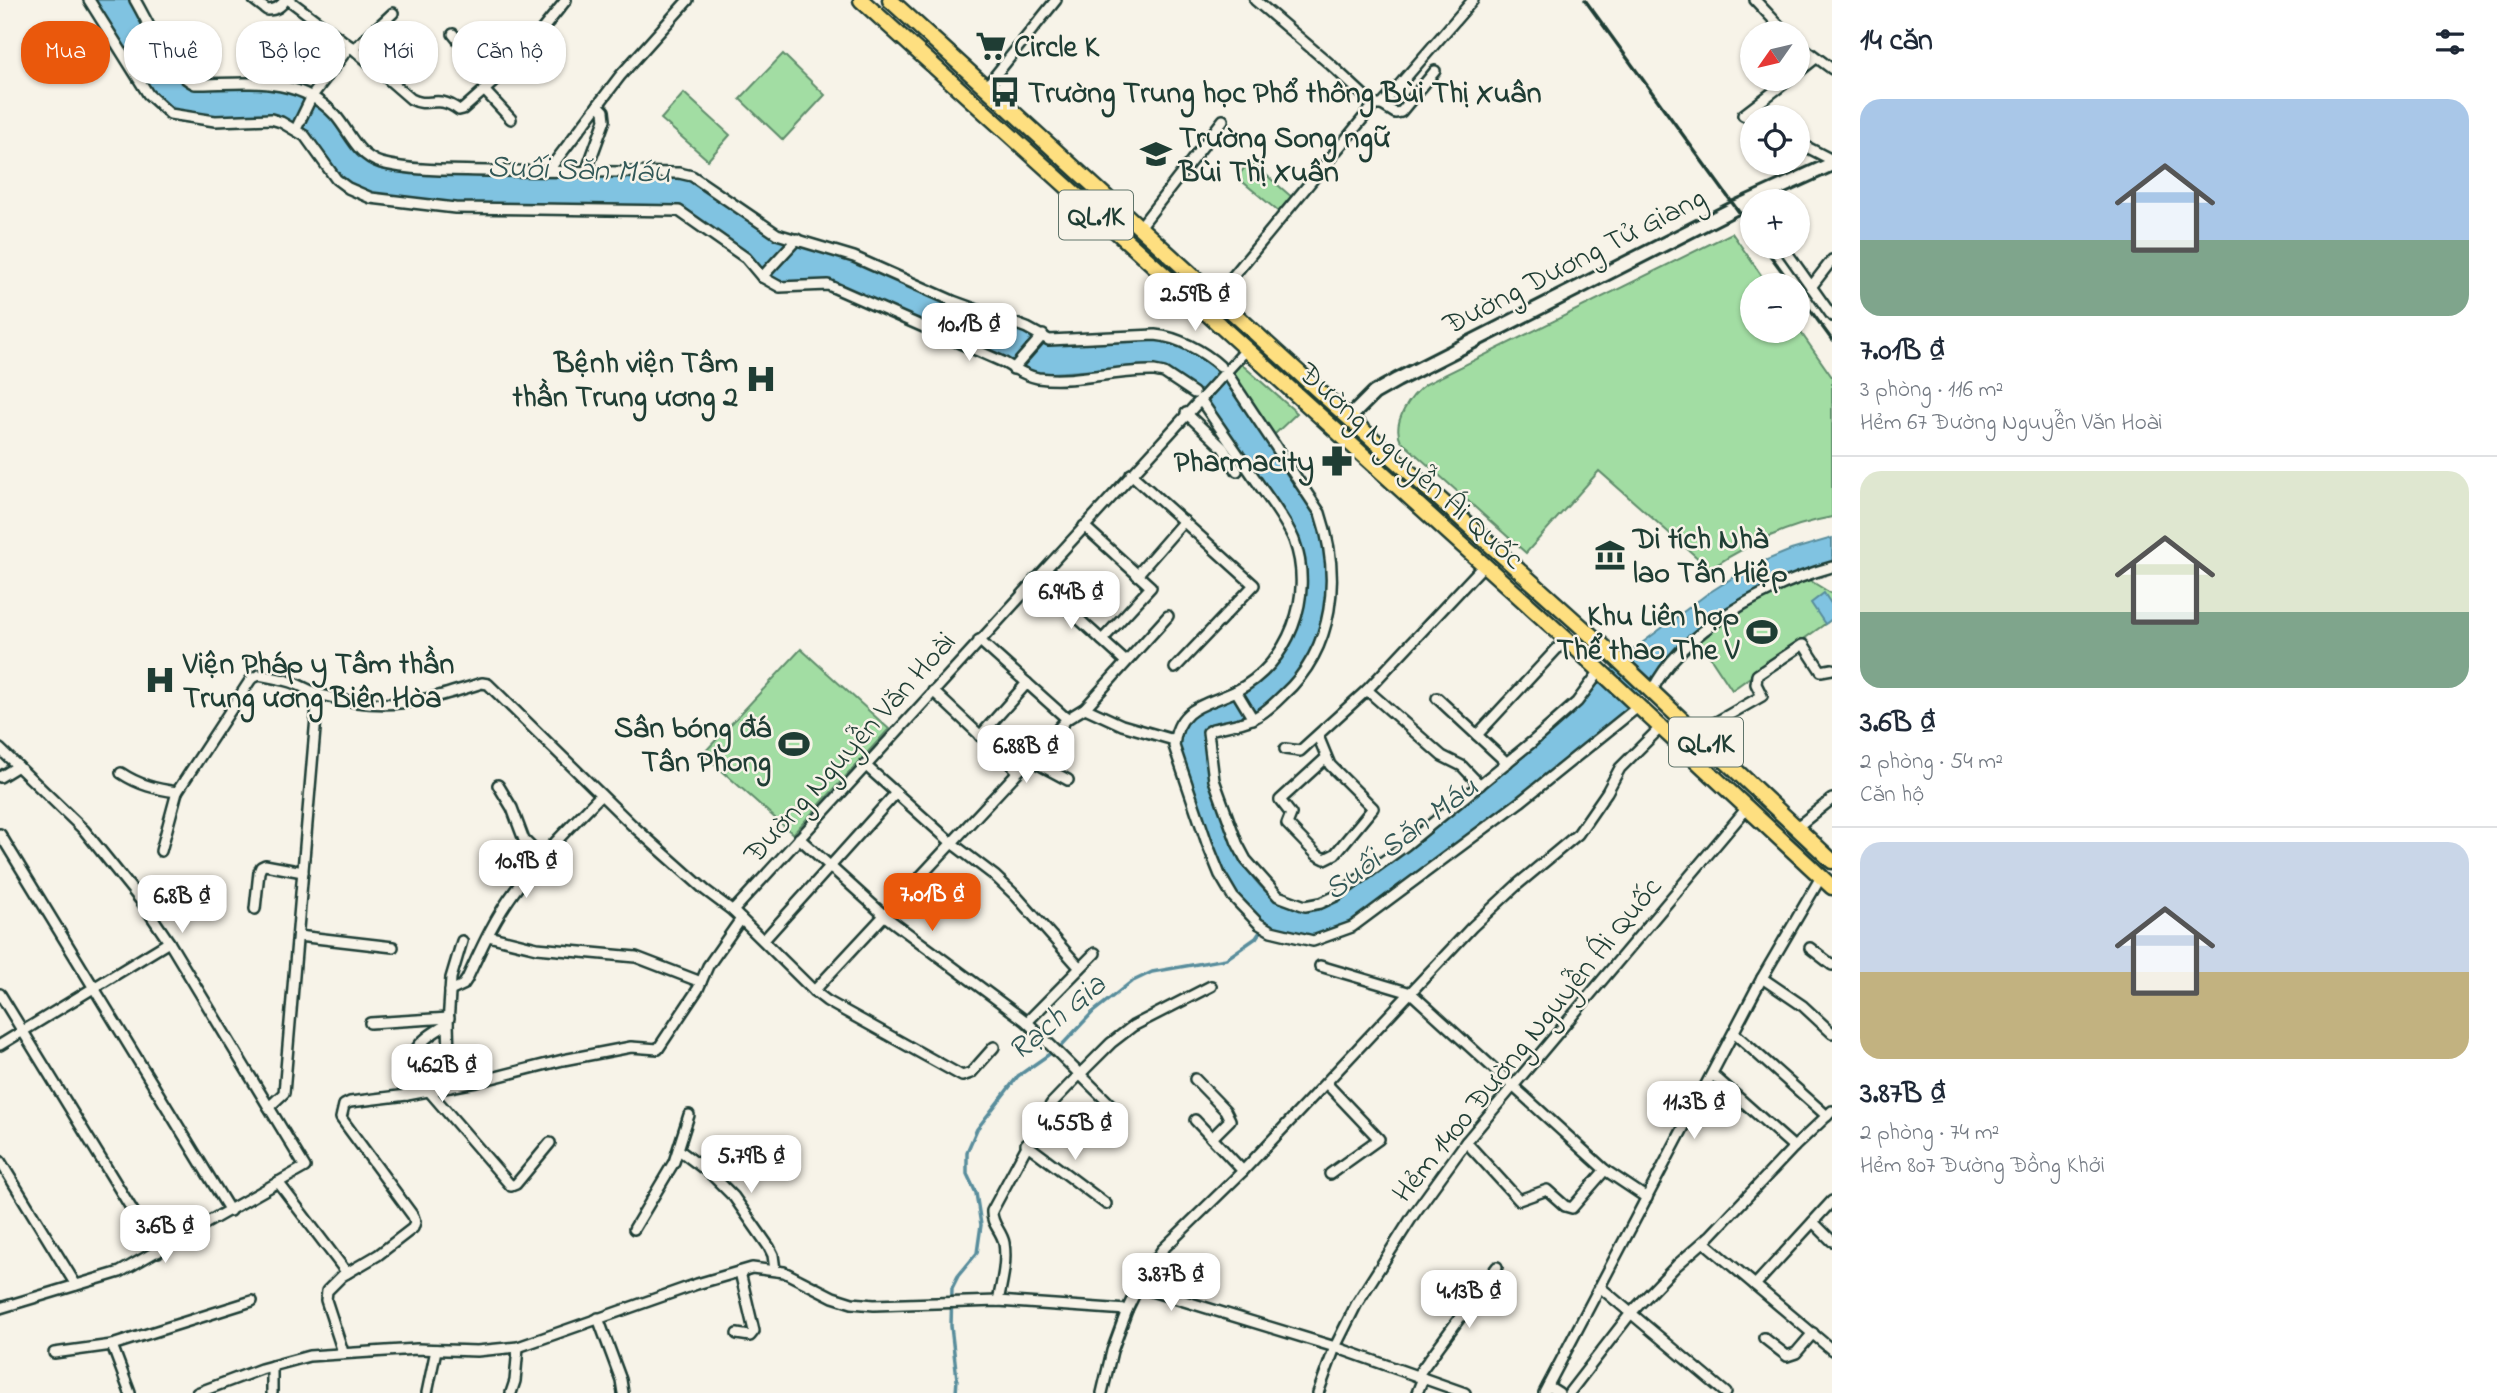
<!DOCTYPE html>
<html lang="vi">
<meta charset="utf-8">
<style>
:root{--surface:#fff;--page:#f2f2f3;--text:#1f2937;--muted:#747a83;--line:#e0e1e3;--accent:#ea580c}
body{margin:0;font-family:"Indie Flower",sans-serif;background:var(--page);color:var(--text);height:100vh;display:flex;flex-direction:column;font-size:26px;white-space:nowrap}
*{box-sizing:border-box;margin:0}
p{font-size:23px;color:var(--muted)}
.icon{flex:none;width:38px;height:38px;fill:none;stroke:currentColor;stroke-width:2;stroke-linecap:round;stroke-linejoin:round}
.map{position:relative;flex:1;overflow:hidden}
.panel{display:flex;flex-direction:column;background:var(--surface);width:665px}
.panel>*{flex:none}
.banner{position:absolute;left:21px;top:21px;width:665px;height:63px;display:flex;gap:14px}
.needle{width:46px;rotate:236deg}
.buttons{position:absolute;left:1740px;top:21px;display:grid;gap:14px}
.buttons a{display:grid;place-items:center;width:70px;height:70px;border-radius:50%;background:var(--surface);box-shadow:0 2px 5px #0004;font-size:35px}
.price{position:absolute;translate:-50% -60px;padding:0 16px;border-radius:14px;background:#fff;color:#222;font-size:23px;line-height:46px;filter:drop-shadow(0 2px 4px #0008)}
.price::after{content:'';position:absolute;left:50%;top:42px;width:21px;height:16px;margin-left:-10px;background:inherit;clip-path:polygon(0 0,100% 0,50% 100%)}
.price.on{background:var(--accent);color:#fff}
ul{padding:0;list-style:none}
li{display:grid;align-content:center;gap:14px;height:371px;padding:0 28px}
li+li{border-top:2px solid var(--line)}
li span{display:grid;place-items:center;height:217px;border-radius:21px;color:#555}
li>.icon{margin-inline-start:auto}
span .icon{width:126px;height:126px;fill:#fffc;stroke-width:1}
li b{font-size:30px}
h2{display:flex;justify-content:space-between;align-items:center;height:84px;padding:0 28px;font-size:30px}
.tag{padding:0 24px;border-radius:28px;background:var(--surface);box-shadow:0 2px 5px #0004;font-size:24px;line-height:63px}
.tag.on{background:var(--accent);color:#fff}
main{display:flex;flex:1;min-height:0}
.map>svg:first-child{display:block}
.green{fill:#a2dda3;stroke:#608d6c;stroke-width:2}
.water{fill:#80c3e1;stroke:#598d9c;stroke-width:2}
.lines{fill:none;stroke-linecap:round;stroke-linejoin:round}
.stream{stroke:#598d9c;stroke-width:3.5}
.street-casing{stroke:#1f3d34;stroke-width:14}
.secondary-casing{stroke:#1f3d34;stroke-width:18}
.primary-casing{stroke:#1f3d34;stroke-width:19}
.street{stroke:#f7f3e8;stroke-width:9}
.secondary{stroke:#f7f3e8;stroke-width:12}
.primary{stroke:#fedf80;stroke-width:14}
.rail{stroke:#1f3d34;stroke-width:3.5}
.labels{text-anchor:middle;stroke-width:5;stroke-linejoin:round;paint-order:stroke}
.shield{fill:#f7f3e8;stroke:#60746a;stroke-width:2}
.shield-label{font-size:28px;font-weight:bold;fill:#1f3d34}
.poi-label{font-size:30px;font-weight:bold;fill:#1f3d34;stroke:#f7f3e8;text-anchor:start}
.street-label{font-size:30px;fill:#1f3d34;stroke:#f7f3e8}
.water-label{font-size:32px;font-style:italic;fill:#325857;stroke:#f7f3e8}
</style>
<main>
<div class="map">
<svg width="1832" height="1393" viewBox="0 0 1832 1393">
<rect width="100%" height="100%" fill="#f7f3e8"/>
<filter id="ink" filterUnits="userSpaceOnUse"><feTurbulence type="fractalNoise" baseFrequency=".0143" numOctaves="2"/><feDisplacementMap in="SourceGraphic" scale="14" xChannelSelector="R" yChannelSelector="G"/><feConvolveMatrix kernelMatrix="1 2 1 2 8 2 1 2 1" color-interpolation-filters="sRGB"/></filter>
<g filter="url(#ink)">
<g class="green">
<polygon points="783,54 825,95 783,140 740,99"/>
<polygon points="684,93 730,135 708,160 661,119"/>
<polygon points="1250,161 1293,198 1280,213 1237,177"/>
<path d="M 1732,233 L 1768,285 L 1752,285 L 1752,331 L 1797,331 L 1797,327 L 1832,377 L 1832,517 C 1788,525 1747,544 1710,569 L 1599,471 L 1526,553 L 1401,441 C 1391,422 1411,395 1426,384 Z"/>
<polygon points="1240,363 1297,413 1274,435 1231,372"/>
<polygon points="1806,578 1832,594 1832,619 1732,690 1699,640 1755,602"/>
<polygon points="801,649 889,729 793,834 703,754"/>
</g>
<g class="water">
<path d="M 94,0 L 131,0 L 173,72 L 186,85 L 195,88 L 246,86 L 286,90 L 307,98 L 332,118 L 355,152 L 372,163 L 678,177 L 690,179 L 765,232 L 777,238 L 852,260 L 1025,331 L 1048,343 L 1055,344 L 1155,339 C 1182,342 1207,359 1226,378 L 1316,514 C 1338,575 1329,641 1284,689 C 1275,697 1266,707 1255,713 C 1240,722 1219,719 1205,730 L 1204,737 C 1212,789 1237,901 1302,909 C 1308,910 1316,908 1323,907 L 1489,783 L 1580,705 L 1596,684 L 1634,649 L 1707,594 L 1750,567 L 1791,550 L 1832,538 L 1832,562 L 1773,582 L 1691,636 L 1665,660 L 1635,702 L 1530,789 L 1349,923 L 1312,937 L 1273,927 L 1261,921 L 1237,894 L 1224,874 L 1178,746 L 1179,734 L 1195,713 L 1258,682 L 1283,656 L 1299,622 L 1304,604 L 1305,586 L 1285,515 L 1196,390 L 1166,369 L 1155,366 L 1037,374 L 831,282 L 781,283 L 770,278 L 763,272 L 755,261 L 687,210 L 677,206 L 454,205 L 372,194 L 353,186 L 339,176 L 307,132 L 287,120 L 271,115 L 217,117 L 172,110 L 153,93 Z"/>
<polygon points="1824,593 1832,605 1832,619 1825,624 1811,603"/>
</g>
<g class="lines">
<polyline class="stream" points="956,1393 957,1379 951,1326 952,1288 958,1276 977,1253 981,1225 976,1193 967,1174 967,1152 977,1129 1018,1076 1061,1046 1093,1012 1131,982 1152,972 1226,959 1256,938 1262,929"/>
<g class="street-casing">
<g id="street">
<path d="M 89,0 L 148,94 L 170,114 L 215,121 L 271,119 L 281,122 L 305,136 L 336,179 L 348,188 L 371,198 L 455,208 L 679,211 L 746,258 L 762,277 L 780,287 L 828,285 L 1003,362 C 1013,368 1026,376 1038,378 C 1076,383 1116,370 1154,371 L 1164,373 L 1194,393"/>
<path d="M 135,0 C 148,22 171,75 195,84 C 244,84 297,74 335,115 C 350,132 357,156 381,163 C 414,172 464,170 498,171 C 558,171 618,172 679,173 L 692,176 L 777,234 L 854,257 L 953,301 L 1027,328 L 1049,340 L 1155,335 C 1178,337 1203,351 1220,366"/>
<path d="M 254,0 L 267,10 C 275,10 281,7 285,0"/>
<polyline points="289,0 350,46"/>
<polyline points="1755,0 1786,33"/>
<polyline points="453,34 492,83"/>
<polyline points="1797,43 1832,69"/>
<polyline points="354,49 393,13"/>
<polyline points="1797,73 1816,58"/>
<polyline points="986,87 1056,0"/>
<polyline points="484,90 511,119"/>
<polyline points="1374,105 1382,105 1473,0"/>
<polyline points="1382,105 1395,113 1401,112 1435,71"/>
<polyline points="1752,119 1743,115 1790,79"/>
<path d="M 296,129 L 312,96 L 350,46 L 411,99 C 430,109 435,93 459,110 L 463,109 L 517,61 L 566,0"/>
<polyline points="1797,142 1832,160"/>
<polyline points="548,171 620,76 688,0"/>
<polyline points="586,172 605,120 604,111 598,105"/>
<polyline points="1140,227 1223,120"/>
<polyline points="1783,247 1832,316"/>
<polyline points="762,277 797,239"/>
<polyline points="1811,287 1832,260"/>
<polyline points="1216,297 1374,105 1331,65 1255,0"/>
<polyline points="1013,369 1043,335"/>
<path d="M 1226,372 L 1320,513 C 1341,576 1335,648 1283,695 C 1275,703 1265,713 1254,718 C 1242,724 1226,726 1213,729 L 1208,732 L 1214,780 L 1237,843 L 1246,860 L 1278,896 L 1305,906 L 1321,903 L 1336,896 L 1406,845 L 1532,742 L 1577,702 L 1600,671"/>
<path d="M 1200,399 C 1220,428 1240,457 1260,486 C 1272,503 1286,521 1294,540 C 1315,596 1289,664 1236,691 C 1207,705 1177,706 1174,746 L 1207,843 L 1220,875 L 1233,897 L 1259,924 L 1271,931 L 1313,941 L 1352,927 L 1520,802 L 1639,706"/>
<polyline points="1186,413 1223,448 1237,471"/>
<polyline points="1131,474 1254,585 1175,668"/>
<polyline points="1084,526 1151,587 1102,640"/>
<polyline points="1137,575 1184,521"/>
<polyline points="1035,579 1126,662"/>
<polyline points="979,640 1067,719"/>
<polyline points="1367,690 1442,756 1462,766 1480,785"/>
<polyline points="933,691 1018,771"/>
<polyline points="1236,691 1253,719"/>
<path d="M 1652,691 C 1681,630 1770,584 1832,567"/>
<polyline points="1437,698 1507,763"/>
<polyline points="1085,708 1122,725 1174,740"/>
<polyline points="1697,733 1762,696 1756,684 1757,675 1802,645 1804,645 1821,671 1832,669"/>
<polyline points="1477,735 1566,639"/>
<polyline points="980,736 1027,683"/>
<polyline points="1318,736 1330,765 1373,808 1335,854 1325,859 1317,855 1287,824 1291,814 1280,800 1326,758"/>
<polyline points="0,749 84,830 142,902 169,942 305,1167 120,1272 0,1308"/>
<polyline points="1285,749 1300,751 1367,690 1484,565"/>
<polyline points="1029,759 1068,780"/>
<polyline points="865,765 953,844 995,876 1017,897 1080,968"/>
<path d="M 121,773 C 139,785 156,789 177,792 L 251,679 L 259,675 C 270,677 281,679 291,682 C 301,685 311,692 321,695 C 387,712 419,703 482,683 L 488,684 L 632,825 L 705,890 L 733,911 L 814,991 L 827,1001 L 962,1076 L 971,1073 L 994,1047"/>
<polyline points="0,777 18,766"/>
<polyline points="498,785 512,808 524,840 542,858"/>
<polyline points="1797,827 1832,799"/>
<polyline points="0,834 230,1211"/>
<polyline points="799,838 886,917 1027,1022 1117,1111"/>
<polyline points="161,851 177,792"/>
<polyline points="255,909 259,872 261,867 265,865 303,872"/>
<polyline points="733,911 1246,350"/>
<polyline points="298,936 393,947"/>
<polyline points="488,936 537,948 636,957 701,982"/>
<polyline points="764,940 896,793"/>
<polyline points="1810,948 1832,965"/>
<polyline points="1320,966 1411,993 1605,1170 1647,1198"/>
<polyline points="1762,978 1803,1006 1832,1033"/>
<path d="M 450,991 L 463,985 L 467,979 C 481,949 494,919 514,892 C 539,857 571,826 601,795"/>
<polyline points="814,991 1067,719 1085,708 1168,616"/>
<polyline points="0,994 158,1252"/>
<polyline points="1027,1022 1095,953"/>
<polyline points="370,1023 449,1018"/>
<polyline points="1734,1033 1827,1116"/>
<polyline points="0,1045 169,942"/>
<polyline points="1713,1075 1794,1147"/>
<polyline points="1195,1079 1225,1110 1230,1120 1212,1138"/>
<polyline points="1326,1083 1379,1139 1330,1174"/>
<polyline points="450,1087 448,1024 451,978 462,941"/>
<polyline points="429,1091 511,1186 516,1184 550,1143"/>
<path d="M 407,1095 C 411,1054 410,1045 448,1024"/>
<polyline points="269,1107 284,1093 318,694"/>
<polyline points="1195,1120 1243,1171"/>
<polyline points="1466,1142 1519,1200 1547,1190 1565,1206 1572,1208 1605,1170"/>
<polyline points="1026,1144 1106,1204"/>
<polyline points="679,1150 712,1175 734,1197 769,1247 773,1255 775,1270"/>
<polyline points="0,1161 76,1285"/>
<polyline points="278,1182 347,1273"/>
<polyline points="1813,1222 1832,1241"/>
<polyline points="634,1229 674,1162 689,1115"/>
<polyline points="1704,1242 1832,1350"/>
<polyline points="1755,1285 1832,1201"/>
<polyline points="1138,1287 1335,1347 1465,1393"/>
<polyline points="1601,1288 1726,1393"/>
<path d="M 998,1301 C 1002,1282 1007,1262 1004,1243 C 1002,1231 991,1224 992,1211 L 1042,1118 L 1052,1103 L 1080,1074 L 1111,1043 L 1133,1026 L 1211,986"/>
<polyline points="598,1318 621,1380 623,1393"/>
<polyline points="737,1334 750,1336 754,1331 740,1272"/>
<polyline points="1764,1338 1787,1356 1796,1353 1813,1333"/>
<polyline points="112,1345 130,1393"/>
<polyline points="343,1352 326,1300 327,1291 342,1276 378,1255 413,1228 415,1222 413,1216 341,1118 344,1105 350,1102 407,1095 476,1082 563,1060 631,1047 658,1049 698,989 708,966 741,919"/>
<polyline points="54,1353 112,1345 252,1301"/>
<polyline points="1417,1376 1497,1267"/>
<polyline points="1548,1386 1559,1393"/>
<polyline points="197,1393 261,1369 309,1356 417,1349 477,1351 518,1347 697,1284 752,1268 784,1272 833,1297 852,1303 874,1305 998,1301 1127,1310"/>
<polyline points="272,1393 272,1366"/>
<polyline points="427,1393 436,1350"/>
<polyline points="511,1393 515,1381 518,1347"/>
<polyline points="1102,1393 1112,1351 1127,1310 1138,1287 1162,1250 1243,1171 1472,927 1518,884 1578,834 1607,792 1620,768 1661,727"/>
<polyline points="1318,1393 1335,1347 1356,1305 1414,1214 1466,1142 1747,808"/>
<polyline points="1417,1393 1423,1378"/>
<polyline points="1544,1393 1762,978 1821,877"/>
<polyline points="1569,1393 1631,1313 1677,1265 1710,1236 1794,1147 1832,1111"/>
</g>
</g>
<g class="secondary-casing">
<polyline id="secondary" points="1349,418 1374,393 1397,380 1735,208 1832,164"/>
</g>
<g class="primary-casing">
<g id="primary">
<polyline points="861,0 1566,639 1832,887"/>
<polyline points="890,0 1319,391 1613,655 1832,861"/>
</g>
</g>
<use href="#street" class="street"/>
<use href="#secondary" class="secondary"/>
<use href="#primary" class="primary"/>
<g class="rail">
<polyline points="1585,0 1752,230"/>
<polyline points="1764,247 1792,285"/>
<polyline points="1797,292 1832,340"/>
</g>
</g>
</g>
<defs>
<g id="supermarket-bare" transform="scale(2.415)"><path d="M-6-5.5h2.5l.6 2H6L4.5 2H-2.5L-4.4-4H-6ZM-1.5 3.2a1.3 1.3 0 1 0 .1 0ZM3 3.2a1.3 1.3 0 1 0 .1 0Z" fill="#1f3d34" stroke="#f7f3e8" stroke-width="2.5" paint-order="stroke"/></g>
<g id="bus-bare" transform="scale(2.415)"><path d="M-5-6H5V4H4V6H2V4H-2V6H-4V4H-5ZM-3.5-4V0h7V-4ZM-3.5 1.2v1.5H-2V1.2ZM2 1.2v1.5H3.5V1.2Z" fill="#1f3d34" stroke="#f7f3e8" stroke-width="2.5" paint-order="stroke"/></g>
<g id="school-bare" transform="scale(2.415)"><path d="M0-5L7-2L0 1L-7-2ZM-4 1L0 2.5L4 1V4Q0 6-4 4Z" fill="#1f3d34" stroke="#f7f3e8" stroke-width="2.5" paint-order="stroke"/></g>
<g id="hospital-bare" transform="scale(2.415)"><path d="M-5-5h3v3.5h4V-5h3V5h-3V1.5h-4V5h-3Z" fill="#1f3d34" stroke="#f7f3e8" stroke-width="2.5" paint-order="stroke"/></g>
<g id="pharmacy-bare" transform="scale(2.415)"><path d="M-2-6h4v4h4v4h-4v4h-4v-4h-4v-4h4Z" fill="#1f3d34" stroke="#f7f3e8" stroke-width="2.5" paint-order="stroke"/></g>
<g id="museum-bare" transform="scale(2.415)"><path d="M0-6L6-3V-2H-6V-3ZM-5-1h2V3h-2ZM-1-1h2V3h-2ZM3-1h2V3H3ZM-6 4H6V6H-6Z" fill="#1f3d34" stroke="#f7f3e8" stroke-width="2.5" paint-order="stroke"/></g>
<g id="stadium-bare" transform="scale(2.415)"><path d="M0-5a6.5 5 0 1 0 0 10a6.5 5 0 1 0 0-10ZM-3.5-1.8h7v3.6h-7Z" fill="#1f3d34" stroke="#f7f3e8" stroke-width="2.5" paint-order="stroke"/></g>
</defs>
<g fill-rule="evenodd">
<use href="#supermarket-bare" x="991" y="46"/>
<use href="#bus-bare" x="1005" y="92"/>
<use href="#school-bare" x="1156" y="154"/>
<use href="#hospital-bare" x="761" y="379"/>
<use href="#pharmacy-bare" x="1337" y="461"/>
<use href="#museum-bare" x="1610" y="555"/>
<use href="#stadium-bare" x="1762" y="632"/>
<use href="#hospital-bare" x="160" y="680"/>
<use href="#stadium-bare" x="794" y="744"/>
</g>
<g class="labels">
<g class="shield">
<rect x="1059" y="190.5" width="74" height="49" rx="5"/>
<rect x="1669" y="717.5" width="74" height="49" rx="5"/>
</g>
<g class="shield-label">
<text x="1096" y="225">QL.1K</text>
<text x="1706" y="752">QL.1K</text>
</g>
<g class="poi-label">
<text x="1014" y="56">Circle K</text>
<text x="1028" y="102">Trường Trung học Phổ thông Bùi Thị Xuân</text>
<text x="1179" y="147">Trường Song ngữ<tspan x="1179" dy="34">Bùi Thị Xuân</tspan></text>
<text x="738" y="372" text-anchor="end">Bệnh viện Tâm<tspan x="738" dy="34">thần Trung ương 2</tspan></text>
<text x="1314" y="471" text-anchor="end">Pharmacity</text>
<text x="1633" y="548">Di tích Nhà<tspan x="1633" dy="34">lao Tân Hiệp</tspan></text>
<text x="1739" y="625" text-anchor="end">Khu Liên hợp<tspan x="1739" dy="34">Thể thao The V</tspan></text>
<text x="183" y="673">Viện Pháp y Tâm thần<tspan x="183" dy="34">Trung ương Biên Hòa</tspan></text>
<text x="771" y="737" text-anchor="end">Sân bóng đá<tspan x="771" dy="34">Tân Phong</tspan></text>
</g>
<g class="street-label">
<text transform="translate(1574 260) rotate(-27)" y="10">Đường Dương Tử Giang</text>
<text transform="translate(1412 465) rotate(42)" y="10">Đường Nguyễn Ái Quốc</text>
<text transform="translate(849 747) rotate(-48)" y="10">Đường Nguyễn Văn Hoài</text>
<text transform="translate(1526 1039) rotate(-51)" y="10">Hẻm 1400 Đường Nguyễn Ái Quốc</text>
</g>
<g class="water-label">
<text transform="translate(579 168) rotate(2)" y="11">Suối Săn Máu</text>
<text transform="translate(1400 837) rotate(-37)" y="11">Suối Săn Máu</text>
<text transform="translate(1056 1016) rotate(-40)" y="11">Rạch Gia</text>
</g>
</g>
</svg>
<div class="buttons">
<a><svg class="needle" viewBox="-14 -14 28 28"><path d="M0-13l5 13h-10z" fill="#e53935"/><path d="M0 13l5-13h-10z" fill="#747a83"/></svg></a>
<a><svg class="icon" aria-label="locate" viewBox="0 0 24 24"><circle cx="12" cy="12" r="6"/><path d="M12 2v4M12 18v4M2 12h4M18 12h4"/></svg></a>
<a>+</a>
<a>−</a>
</div>
<b class="price" style="left:1195px;top:333px">2.59B ₫</b>
<b class="price" style="left:969px;top:363px">10.1B ₫</b>
<b class="price" style="left:1071px;top:631px">6.94B ₫</b>
<b class="price" style="left:1026px;top:785px">6.88B ₫</b>
<b class="price" style="left:526px;top:900px">10.9B ₫</b>
<b class="price on" style="left:932px;top:933px">7.01B ₫</b>
<b class="price" style="left:182px;top:935px">6.8B ₫</b>
<b class="price" style="left:442px;top:1104px">4.62B ₫</b>
<b class="price" style="left:1694px;top:1141px">11.3B ₫</b>
<b class="price" style="left:1075px;top:1162px">4.55B ₫</b>
<b class="price" style="left:751px;top:1195px">5.79B ₫</b>
<b class="price" style="left:165px;top:1265px">3.6B ₫</b>
<b class="price" style="left:1171px;top:1313px">3.87B ₫</b>
<b class="price" style="left:1469px;top:1330px">4.13B ₫</b>
<div class="banner">
<a class="tag on">Mua</a>
<a class="tag">Thuê</a>
<a class="tag">Bộ lọc</a>
<a class="tag">Mới</a>
<a class="tag">Căn hộ</a>
</div>
</div>
<section class="panel">
<h2>14 căn<svg class="icon" aria-label="filters" viewBox="0 0 24 24"><path d="M4 7h16M4 17h16"/><circle cx="9" cy="7" r="2"/><circle cx="15" cy="17" r="2"/></svg></h2>
<ul>
<li><span style="background:linear-gradient(#a9c7e8 65%,#7fa58c 0)"><svg class="icon" aria-label="home" viewBox="0 0 24 24"><path d="M3 11l9-7 9 7M6 9v11h12V9"/></svg></span><div><b>7.01B ₫</b><p>3 phòng · 116 m²</p><p>Hẻm 67 Đường Nguyễn Văn Hoài</p></div></li>
<li><span style="background:linear-gradient(#dfe7d0 65%,#7fa58c 0)"><svg class="icon" aria-label="home" viewBox="0 0 24 24"><path d="M3 11l9-7 9 7M6 9v11h12V9"/></svg></span><div><b>3.6B ₫</b><p>2 phòng · 54 m²</p><p>Căn hộ</p></div></li>
<li><span style="background:linear-gradient(#c9d6e8 60%,#c2b280 0)"><svg class="icon" aria-label="home" viewBox="0 0 24 24"><path d="M3 11l9-7 9 7M6 9v11h12V9"/></svg></span><div><b>3.87B ₫</b><p>2 phòng · 74 m²</p><p>Hẻm 807 Đường Đồng Khởi</p></div></li>
</ul>
</section>
</main>
